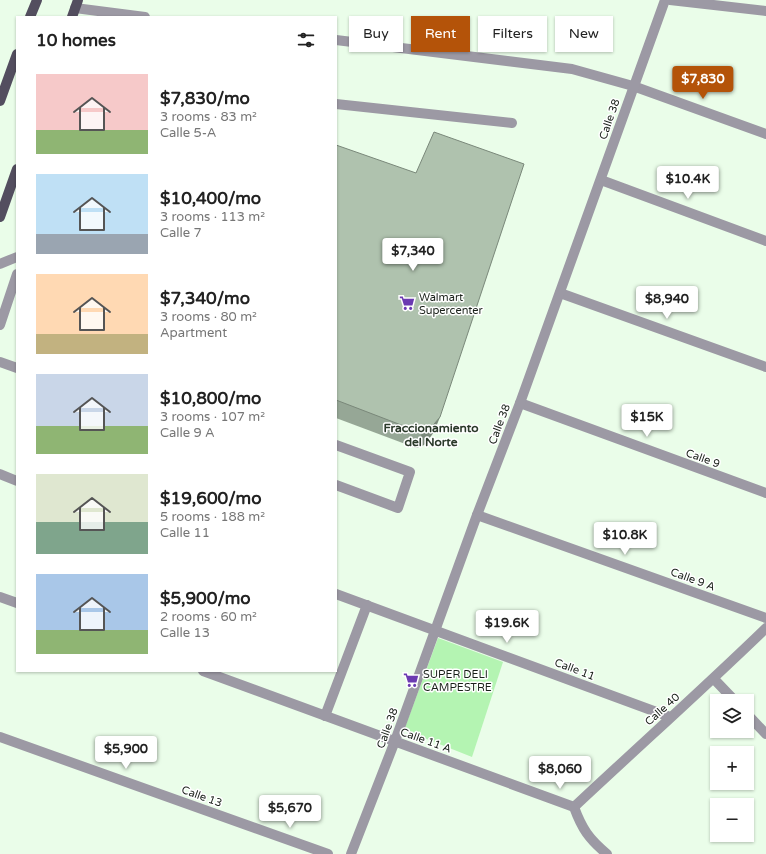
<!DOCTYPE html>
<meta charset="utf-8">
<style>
:root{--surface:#fff;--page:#f6f6f6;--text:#222;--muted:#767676;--accent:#b45309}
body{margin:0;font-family:"Varela Round",sans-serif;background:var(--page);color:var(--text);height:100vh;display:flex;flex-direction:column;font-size:15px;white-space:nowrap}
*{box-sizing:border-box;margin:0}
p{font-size:13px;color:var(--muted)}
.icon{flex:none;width:22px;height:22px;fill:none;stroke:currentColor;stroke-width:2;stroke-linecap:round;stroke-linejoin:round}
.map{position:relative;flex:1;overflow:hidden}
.sheet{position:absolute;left:16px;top:16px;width:321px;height:656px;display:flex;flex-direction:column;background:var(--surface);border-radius:0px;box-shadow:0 1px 3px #0004}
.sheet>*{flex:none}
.top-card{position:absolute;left:349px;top:16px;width:357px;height:36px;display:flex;gap:8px}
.tools{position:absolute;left:710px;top:694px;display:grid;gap:8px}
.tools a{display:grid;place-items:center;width:44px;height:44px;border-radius:0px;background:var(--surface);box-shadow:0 1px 3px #0004;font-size:20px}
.price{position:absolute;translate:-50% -34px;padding:0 9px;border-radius:4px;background:#fff;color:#222;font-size:13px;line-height:26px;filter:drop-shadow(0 1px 2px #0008)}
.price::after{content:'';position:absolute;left:50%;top:24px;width:12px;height:9px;margin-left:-6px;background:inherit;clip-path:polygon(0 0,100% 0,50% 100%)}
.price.selected{background:var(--accent);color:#fff}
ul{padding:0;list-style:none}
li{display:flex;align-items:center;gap:12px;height:100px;padding:0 20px}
li span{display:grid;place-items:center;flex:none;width:112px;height:80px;border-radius:0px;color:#555}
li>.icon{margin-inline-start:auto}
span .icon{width:48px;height:48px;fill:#fffc;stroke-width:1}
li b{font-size:17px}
h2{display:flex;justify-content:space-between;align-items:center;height:48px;padding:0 20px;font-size:17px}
.tag{padding:0 14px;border-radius:0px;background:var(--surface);box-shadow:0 1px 3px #0004;font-size:14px;line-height:36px}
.tag.selected{background:var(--accent);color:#fff}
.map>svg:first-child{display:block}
.green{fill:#b4f4b2}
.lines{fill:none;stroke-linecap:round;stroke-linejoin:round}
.minor{stroke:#9c99a4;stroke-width:10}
.major{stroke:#534e5f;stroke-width:10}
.wall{fill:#96a796}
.shaded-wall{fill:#7a887a}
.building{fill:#afc2ae;stroke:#7a887a}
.labels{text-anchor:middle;stroke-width:3;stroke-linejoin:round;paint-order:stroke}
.street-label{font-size:11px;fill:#192019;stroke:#fff}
.poi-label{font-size:11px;fill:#192019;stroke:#fff;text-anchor:start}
.neighbourhood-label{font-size:12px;font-weight:bold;fill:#2b3a2a;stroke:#fff}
</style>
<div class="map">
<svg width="766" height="854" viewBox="0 0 766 854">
<rect width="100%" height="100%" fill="#eafde9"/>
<polygon class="green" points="438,638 503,662 472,757 404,730"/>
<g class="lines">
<g class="minor">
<polyline points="670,0 766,11"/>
<polyline points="75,8 145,17"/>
<polyline points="336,40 572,69 633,86 766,134"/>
<polyline points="336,104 512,123"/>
<polyline points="601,180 766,241"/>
<polyline points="0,264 17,257"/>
<polyline points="560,293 766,367"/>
<polyline points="0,325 17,274"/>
<polyline points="0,362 17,368"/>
<polyline points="520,403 766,493"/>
<polyline points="336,445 410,472 398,508 336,485"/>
<polyline points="0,474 17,481"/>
<polyline points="477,515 766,618"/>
<polyline points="336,594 670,717"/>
<polyline points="0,597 17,603"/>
<polyline points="203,671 574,807"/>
<polyline points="714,679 735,701"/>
<polyline points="747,714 766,734"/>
<polyline points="325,716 367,605"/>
<polyline points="0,737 328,854"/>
<path d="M 574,807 C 638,747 703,689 766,628"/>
<path d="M 574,807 C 582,829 589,839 607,854"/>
<polyline points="351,854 395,741 477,515 520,403 665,0"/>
</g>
<g class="major">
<polyline points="30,17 37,0"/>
<polyline points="72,17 78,0"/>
<polyline points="0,101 17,54"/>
<polyline points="0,217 17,169"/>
</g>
</g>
<polygon class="wall" points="336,145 434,432 424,445 416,448 336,418"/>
<polygon class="shaded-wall" points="440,417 434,432 424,445 416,448 422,433"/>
<polygon class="building" points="434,132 524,164 440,417 429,430 422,433 336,400 336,145 416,173"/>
<defs>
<g id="supermarket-bare" transform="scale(1.2)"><path d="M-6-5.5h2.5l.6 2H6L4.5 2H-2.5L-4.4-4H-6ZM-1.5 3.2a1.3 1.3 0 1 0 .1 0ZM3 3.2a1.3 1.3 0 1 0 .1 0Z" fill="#6b3ab1" stroke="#fff" stroke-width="2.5" paint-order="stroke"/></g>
</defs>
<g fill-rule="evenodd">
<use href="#supermarket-bare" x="407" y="303"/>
<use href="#supermarket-bare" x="411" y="680"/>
</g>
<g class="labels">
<g class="street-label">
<text transform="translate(609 119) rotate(-71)" y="4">Calle 38</text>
<text transform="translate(499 424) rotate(-69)" y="4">Calle 38</text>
<text transform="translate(703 458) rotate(20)" y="4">Calle 9</text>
<text transform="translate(693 579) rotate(20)" y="4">Calle 9 A</text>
<text transform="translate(575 669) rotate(21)" y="4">Calle 11</text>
<text transform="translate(662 709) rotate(-42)" y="4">Calle 40</text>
<text transform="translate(387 728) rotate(-70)" y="4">Calle 38</text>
<text transform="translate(426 740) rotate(20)" y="4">Calle 11 A</text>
<text transform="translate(202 796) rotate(20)" y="4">Calle 13</text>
</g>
<g class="poi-label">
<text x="419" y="301">Walmart<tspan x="419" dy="13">Supercenter</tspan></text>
<text x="423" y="678">SUPER DELI<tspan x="423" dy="13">CAMPESTRE</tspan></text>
</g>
<g class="neighbourhood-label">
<text x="431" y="432">Fraccionamiento<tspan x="431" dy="14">del Norte</tspan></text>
</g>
</g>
</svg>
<div class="tools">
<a><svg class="icon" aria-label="layers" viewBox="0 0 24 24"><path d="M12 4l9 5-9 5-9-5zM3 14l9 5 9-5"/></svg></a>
<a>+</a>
<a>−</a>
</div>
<b class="price selected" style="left:703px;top:100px">$7,830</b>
<b class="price" style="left:688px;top:200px">$10.4K</b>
<b class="price" style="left:413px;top:272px">$7,340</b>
<b class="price" style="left:667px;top:320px">$8,940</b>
<b class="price" style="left:647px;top:438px">$15K</b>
<b class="price" style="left:625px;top:556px">$10.8K</b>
<b class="price" style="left:507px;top:644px">$19.6K</b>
<b class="price" style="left:126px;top:770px">$5,900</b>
<b class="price" style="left:560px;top:790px">$8,060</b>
<b class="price" style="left:290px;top:829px">$5,670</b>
<div class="top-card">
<a class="tag">Buy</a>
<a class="tag selected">Rent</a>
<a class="tag">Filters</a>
<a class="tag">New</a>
</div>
<section class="sheet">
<h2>10 homes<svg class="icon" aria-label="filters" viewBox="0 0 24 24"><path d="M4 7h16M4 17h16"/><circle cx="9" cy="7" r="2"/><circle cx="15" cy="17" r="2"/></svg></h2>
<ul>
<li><span style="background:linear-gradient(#f6c9c9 70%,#8fb573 0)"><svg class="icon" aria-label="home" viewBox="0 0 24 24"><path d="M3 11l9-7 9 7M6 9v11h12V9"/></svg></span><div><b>$7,830/mo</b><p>3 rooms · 83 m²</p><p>Calle 5-A</p></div></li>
<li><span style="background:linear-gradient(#bfe0f5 75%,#9aa5b1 0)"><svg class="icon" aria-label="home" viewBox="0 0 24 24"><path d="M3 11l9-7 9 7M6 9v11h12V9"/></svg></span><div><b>$10,400/mo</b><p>3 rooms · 113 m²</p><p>Calle 7</p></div></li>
<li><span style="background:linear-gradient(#ffd9b3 75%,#c2b280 0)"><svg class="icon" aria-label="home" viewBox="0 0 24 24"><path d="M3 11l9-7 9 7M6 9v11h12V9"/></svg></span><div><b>$7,340/mo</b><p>3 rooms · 80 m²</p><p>Apartment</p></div></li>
<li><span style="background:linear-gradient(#c9d6e8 65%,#8fb573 0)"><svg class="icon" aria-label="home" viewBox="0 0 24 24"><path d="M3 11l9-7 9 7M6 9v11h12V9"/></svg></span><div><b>$10,800/mo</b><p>3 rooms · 107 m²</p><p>Calle 9 A</p></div></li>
<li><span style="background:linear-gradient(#dfe7d0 60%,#7fa58c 0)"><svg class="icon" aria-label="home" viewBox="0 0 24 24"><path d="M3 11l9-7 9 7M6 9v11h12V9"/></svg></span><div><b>$19,600/mo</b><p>5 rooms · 188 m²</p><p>Calle 11</p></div></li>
<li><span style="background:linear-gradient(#a9c7e8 70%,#8fb573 0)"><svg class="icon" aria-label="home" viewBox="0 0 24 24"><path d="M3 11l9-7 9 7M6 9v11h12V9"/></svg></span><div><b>$5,900/mo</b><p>2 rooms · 60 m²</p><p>Calle 13</p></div></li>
</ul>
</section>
</div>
